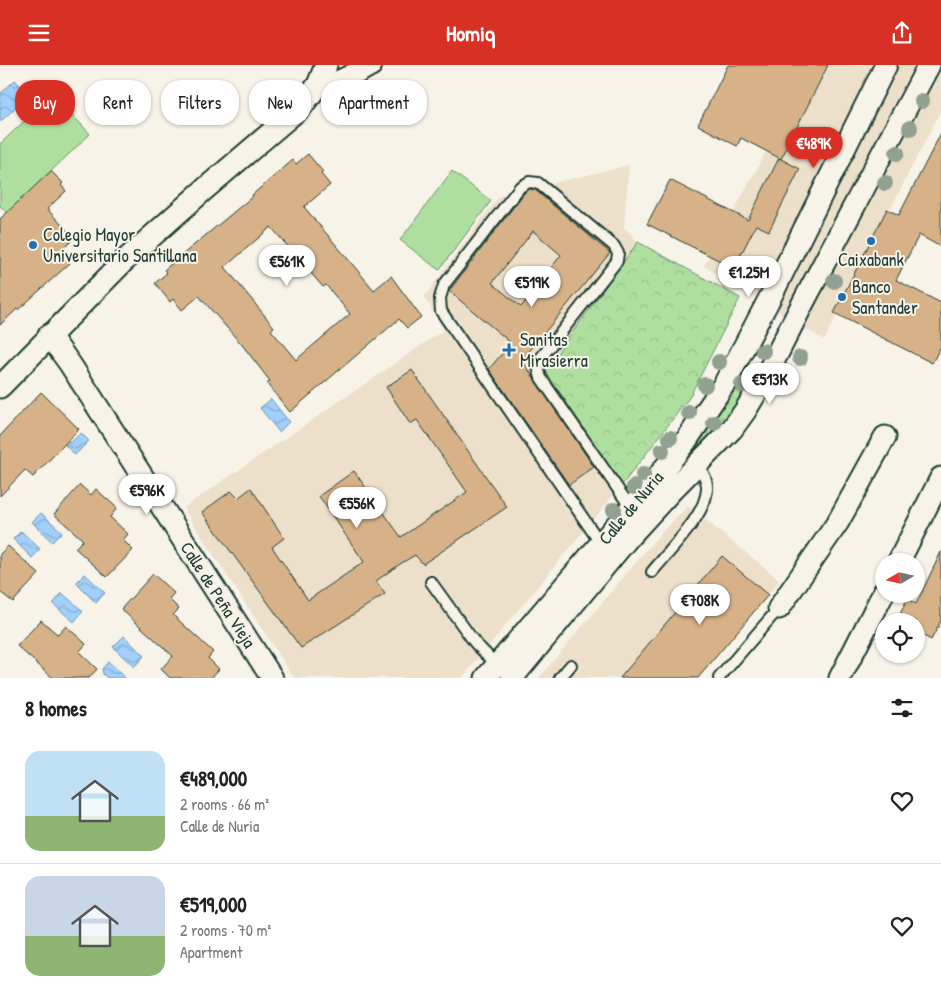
<!DOCTYPE html>
<meta charset="utf-8">
<style>
:root{--surface:#fff;--page:#f6f6f6;--text:#222;--muted:#767676;--line:#e0e0e0;--accent:#d93025}
body{margin:0;font-family:"Patrick Hand",sans-serif;background:var(--page);color:var(--text);height:100vh;display:flex;flex-direction:column;font-size:19px;white-space:nowrap}
*{box-sizing:border-box;margin:0}
p{font-size:16px;color:var(--muted)}
.icon{flex:none;width:28px;height:28px;fill:none;stroke:currentColor;stroke-width:2;stroke-linecap:round;stroke-linejoin:round}
.map{position:relative;height:613px;overflow:hidden}
.side{display:flex;flex-direction:column;background:var(--surface);flex:1}
.side>*{flex:none}
.hud{position:absolute;left:15px;top:15px;width:500px;height:45px;display:flex;gap:10px}
.needle{width:32px;rotate:261deg}
.fabs{position:absolute;left:875px;top:488px;display:grid;gap:10px}
.fabs a{display:grid;place-items:center;width:50px;height:50px;border-radius:50%;background:var(--surface);box-shadow:0 1px 4px #0004;font-size:25px}
.price{position:absolute;translate:-50% -42px;padding:0 11px;border-radius:18px;background:#fff;color:#222;font-size:16px;line-height:32px;filter:drop-shadow(0 1px 2px #0008)}
.price::after{content:'';position:absolute;left:50%;top:30px;width:15px;height:11px;margin-left:-8px;background:inherit;clip-path:polygon(0 0,100% 0,50% 100%)}
.price.active{background:var(--accent);color:#fff}
ul{padding:0;list-style:none}
li{display:flex;align-items:center;gap:15px;height:125px;padding:0 25px}
li+li{border-top:1px solid var(--line)}
li span{display:grid;place-items:center;flex:none;width:140px;height:100px;border-radius:15px;color:#555}
li>.icon{margin-inline-start:auto}
span .icon{width:60px;height:60px;fill:#fffc;stroke-width:1}
li b{font-size:21px}
h2{display:flex;justify-content:space-between;align-items:center;height:60px;padding:0 25px;font-size:21px}
.tag{padding:0 18px;border-radius:20px;background:var(--surface);box-shadow:0 1px 4px #0004;font-size:18px;line-height:45px}
.tag.active{background:var(--accent);color:#fff}
header{display:flex;justify-content:space-between;align-items:center;height:65px;padding:0 25px;background:var(--accent);color:#fff;font-size:22px;font-weight:700}
.map>svg:first-child{display:block}
.built{fill:#ede0cb}
.grass{fill:url(#grass-dots);stroke:#678e6a}
.park{fill:url(#park-crowns);stroke:#678e6a}
.garden{fill:#afdf9f;stroke:#678e6a}
.water{fill:url(#water-waves);stroke:#6d95ac}
.building{fill:#d7b288;stroke:#1f3d34;fill-rule:evenodd}
.lines{fill:none;stroke-linecap:round;stroke-linejoin:round}
.service-casing{stroke:#1f3d34;stroke-width:14}
.minor-casing{stroke:#1f3d34;stroke-width:25}
.service{stroke:#f7f3e8;stroke-width:10}
.minor{stroke:#f7f3e8;stroke-width:21}
.tree{fill:#90a091}
.poi-dot{fill:#1f6fb2;stroke:#f7f3e8;stroke-width:2}
.labels{text-anchor:middle;stroke-width:4;stroke-linejoin:round;paint-order:stroke}
.poi-label{font-size:18px;fill:#1f3d34;stroke:#f7f3e8;text-anchor:start}
.street-label{font-size:18px;fill:#1f3d34;stroke:#f7f3e8}
</style>
<header><svg class="icon" aria-label="menu" viewBox="0 0 24 24"><path d="M4 6h16M4 12h16M4 18h16"/></svg>Homiq<svg class="icon" aria-label="share" viewBox="0 0 24 24"><path d="M12 15V3M7 8l5-5 5 5M5 13v7h14v-7"/></svg></header>
<div class="map">
<svg width="941" height="613" viewBox="0 0 941 613">
<defs>
<pattern id="grass-dots" width="8" height="8" patternUnits="userSpaceOnUse" patternTransform="scale(1.25)"><rect width="8" height="8" fill="#afdf9f"/><path d="M2 2h.1M6 6h.1" fill="none" stroke="#96c08a" stroke-width="1.8" stroke-linecap="round"/></pattern>
<pattern id="park-crowns" width="20" height="18" patternUnits="userSpaceOnUse" patternTransform="scale(1.25)"><rect width="20" height="18" fill="#afdf9f"/><path d="M2 6a3 3 0 1 1 6 0M12 15a3 3 0 1 1 6 0" fill="none" stroke="#96c08a"/></pattern>
<pattern id="water-waves" width="16" height="10" patternUnits="userSpaceOnUse" patternTransform="scale(1.25)"><rect width="16" height="10" fill="#a1d0fc"/><path d="M0 5q4-4 8 0t8 0" fill="none" stroke="#83aacd"/></pattern>
</defs>
<rect width="100%" height="100%" fill="#f7f3e8"/>
<filter id="ink" filterUnits="userSpaceOnUse"><feTurbulence type="fractalNoise" baseFrequency=".02" numOctaves="2"/><feDisplacementMap in="SourceGraphic" scale="10" xChannelSelector="R" yChannelSelector="G"/><feConvolveMatrix kernelMatrix="1 2 1 2 8 2 1 2 1" color-interpolation-filters="sRGB"/></filter>
<g filter="url(#ink)">
<g class="built">
<polygon points="813,0 941,0 941,45 824,275 704,201"/>
<polygon points="629,100 624,162 638,177 545,305 622,420 462,613 294,613 183,443 444,265 424,232 499,131"/>
<polygon points="688,441 780,515 698,613 539,613 657,472"/>
</g>
<polygon class="grass" points="741,309 754,315 726,357 665,421"/>
<polygon class="park" points="638,177 740,233 689,333 622,420 545,305"/>
<g class="garden">
<polygon points="53,29 90,69 7,148 0,141 0,79"/>
<polygon points="452,106 491,136 439,205 400,175"/>
</g>
<g class="water">
<polygon points="15,15 29,30 0,57 0,29"/>
<polygon points="271,334 289,357 279,367 260,343"/>
<polygon points="81,368 89,376 75,390 65,380 69,377 70,378"/>
<polygon points="41,448 62,467 52,477 32,457"/>
<polygon points="21,466 40,484 32,493 13,474"/>
<polygon points="85,509 105,528 96,538 76,518"/>
<polygon points="62,528 83,546 74,557 53,539"/>
<polygon points="124,571 144,591 134,602 113,582"/>
<polygon points="108,597 125,613 107,613 103,609 102,604"/>
</g>
<g class="building">
<polygon points="728,0 828,0 781,94 741,73 737,81 698,60"/>
<polygon points="941,68 941,182 919,170 896,215 941,238 941,281 932,298 834,248 887,144 899,150"/>
<path d="M 308,89 L 323,107 L 321,109 L 330,120 L 304,142 L 374,225 L 391,211 L 421,252 L 407,263 L 399,254 L 290,347 L 267,319 L 270,316 L 243,281 L 199,231 L 182,245 L 173,234 L 170,237 L 155,218 L 167,208 L 164,205 L 253,131 L 252,130 L 293,95 L 296,99 ZM 271,162 L 323,222 L 326,220 L 350,249 L 296,295 L 271,265 L 274,262 L 225,202 Z"/>
<polygon points="779,93 800,104 769,166 756,160 734,203 647,159 670,115 748,155"/>
<polygon points="51,106 63,118 61,120 66,126 47,144 74,173 60,187 70,198 18,245 17,244 0,260 0,154"/>
<path d="M 530,124 L 535,125 L 610,188 L 522,295 L 594,402 L 569,420 L 489,304 L 511,278 L 449,226 L 525,127 ZM 533,166 L 561,190 L 521,242 L 492,218 Z"/>
<polygon points="412,305 507,442 423,499 415,490 400,499 376,516 385,529 301,583 202,447 231,426 238,433 251,423 284,473 272,482 308,535 364,497 319,431 354,406 401,472 467,427 417,355 410,359 386,322"/>
<polygon points="41,327 79,364 33,412 25,405 0,431 0,371"/>
<polygon points="80,420 91,430 96,424 117,443 110,452 128,469 123,475 133,485 107,512 75,483 83,475 54,449"/>
<polygon points="8,481 39,509 13,537 0,527 0,489"/>
<polygon points="941,487 941,556 931,575 916,567 916,556 897,556 907,534 916,539"/>
<polygon points="722,491 768,530 698,613 620,613"/>
<polygon points="153,509 174,528 169,534 179,544 173,550 213,587 208,593 219,604 211,613 170,613 161,604 173,591 121,544"/>
<polygon points="41,555 58,570 66,561 86,579 79,587 97,604 89,613 53,613 17,581"/>
</g>
<g class="lines">
<g class="service-casing">
<g id="service">
<polyline points="601,479 441,246 440,233 444,220 520,122 529,117 538,118 614,181 618,188 617,196 540,294 538,302 541,313 631,443"/>
<path d="M 652,507 C 669,486 706,450 707,424 C 708,415 702,407 698,399"/>
<polyline points="431,517 475,578 497,600"/>
<polyline points="560,613 571,600"/>
<polyline points="719,613 779,543"/>
</g>
</g>
<g class="minor-casing">
<g id="minor">
<path d="M 318,20 C 338,20 354,9 371,0"/>
<polyline points="49,270 70,299 272,613"/>
<polyline points="0,322 123,197 206,123 301,42 318,20 326,0"/>
<polyline points="899,496 941,413"/>
<polyline points="779,543 838,457 885,372"/>
<polyline points="486,613 661,408 686,376 725,318 774,225 886,0"/>
<polyline points="512,613 628,473 670,427 732,364 745,346 766,311 804,236 929,0"/>
<polyline points="840,613 884,527"/>
</g>
</g>
<use href="#service" class="service"/>
<use href="#minor" class="minor"/>
</g>
<g class="tree">
<circle cx="922" cy="36" r="8"/>
<circle cx="910" cy="63" r="8"/>
<circle cx="897" cy="88" r="8"/>
<circle cx="885" cy="118" r="8"/>
<circle cx="834" cy="216" r="8"/>
<circle cx="763" cy="286" r="8"/>
<circle cx="800" cy="293" r="8"/>
<circle cx="719" cy="297" r="8"/>
<circle cx="705" cy="320" r="8"/>
<circle cx="742" cy="320" r="8"/>
<circle cx="689" cy="348" r="8"/>
<circle cx="714" cy="358" r="8"/>
<circle cx="670" cy="373" r="8"/>
<circle cx="662" cy="386" r="8"/>
<circle cx="643" cy="410" r="8"/>
<circle cx="634" cy="422" r="8"/>
<circle cx="614" cy="445" r="8"/>
</g>
</g>
<g class="poi-dot">
<circle cx="871" cy="176" r="5"/>
<circle cx="33" cy="180" r="5"/>
<circle cx="842" cy="232" r="5"/>
<path d="M506.5 277.5h5v5h5v5h-5v5h-5v-5h-5v-5h5z"/>
</g>
<g class="labels">
<g class="poi-label">
<text x="43" y="176">Colegio Mayor<tspan x="43" dy="21">Universitario Santillana</tspan></text>
<text x="871" y="201" text-anchor="middle">Caixabank</text>
<text x="852" y="228">Banco<tspan x="852" dy="21">Santander</tspan></text>
<text x="520" y="281">Sanitas<tspan x="520" dy="21">Mirasierra</tspan></text>
</g>
<g class="street-label">
<text transform="translate(631 443) rotate(-50)" y="6">Calle de Nuria</text>
<text transform="translate(218 530) rotate(57)" y="6">Calle de Peña Vieja</text>
</g>
</g>
</svg>
<div class="fabs">
<a><svg class="needle" viewBox="-14 -14 28 28"><path d="M0-13l5 13h-10z" fill="#e53935"/><path d="M0 13l5-13h-10z" fill="#767676"/></svg></a>
<a><svg class="icon" aria-label="locate" viewBox="0 0 24 24"><circle cx="12" cy="12" r="6"/><path d="M12 2v4M12 18v4M2 12h4M18 12h4"/></svg></a>
</div>
<b class="price active" style="left:814px;top:104px">€489K</b>
<b class="price" style="left:287px;top:222px">€561K</b>
<b class="price" style="left:749px;top:233px">€1.25M</b>
<b class="price" style="left:532px;top:243px">€519K</b>
<b class="price" style="left:770px;top:340px">€513K</b>
<b class="price" style="left:147px;top:451px">€596K</b>
<b class="price" style="left:357px;top:464px">€556K</b>
<b class="price" style="left:700px;top:561px">€708K</b>
<div class="hud">
<a class="tag active">Buy</a>
<a class="tag">Rent</a>
<a class="tag">Filters</a>
<a class="tag">New</a>
<a class="tag">Apartment</a>
</div>
</div>
<section class="side">
<h2>8 homes<svg class="icon" aria-label="filters" viewBox="0 0 24 24"><path d="M4 7h16M4 17h16"/><circle cx="9" cy="7" r="2"/><circle cx="15" cy="17" r="2"/></svg></h2>
<ul>
<li><span style="background:linear-gradient(#bfe0f5 65%,#8fb573 0)"><svg class="icon" aria-label="home" viewBox="0 0 24 24"><path d="M3 11l9-7 9 7M6 9v11h12V9"/></svg></span><div><b>€489,000</b><p>2 rooms · 66 m²</p><p>Calle de Nuria</p></div><svg class="icon" aria-label="heart" viewBox="0 0 24 24"><path d="M12 20l-8-8c-3-5 5-10 8-4 3-6 11-1 8 4z"/></svg></li>
<li><span style="background:linear-gradient(#c9d6e8 60%,#8fb573 0)"><svg class="icon" aria-label="home" viewBox="0 0 24 24"><path d="M3 11l9-7 9 7M6 9v11h12V9"/></svg></span><div><b>€519,000</b><p>2 rooms · 70 m²</p><p>Apartment</p></div><svg class="icon" aria-label="heart" viewBox="0 0 24 24"><path d="M12 20l-8-8c-3-5 5-10 8-4 3-6 11-1 8 4z"/></svg></li>
</ul>
</section>
